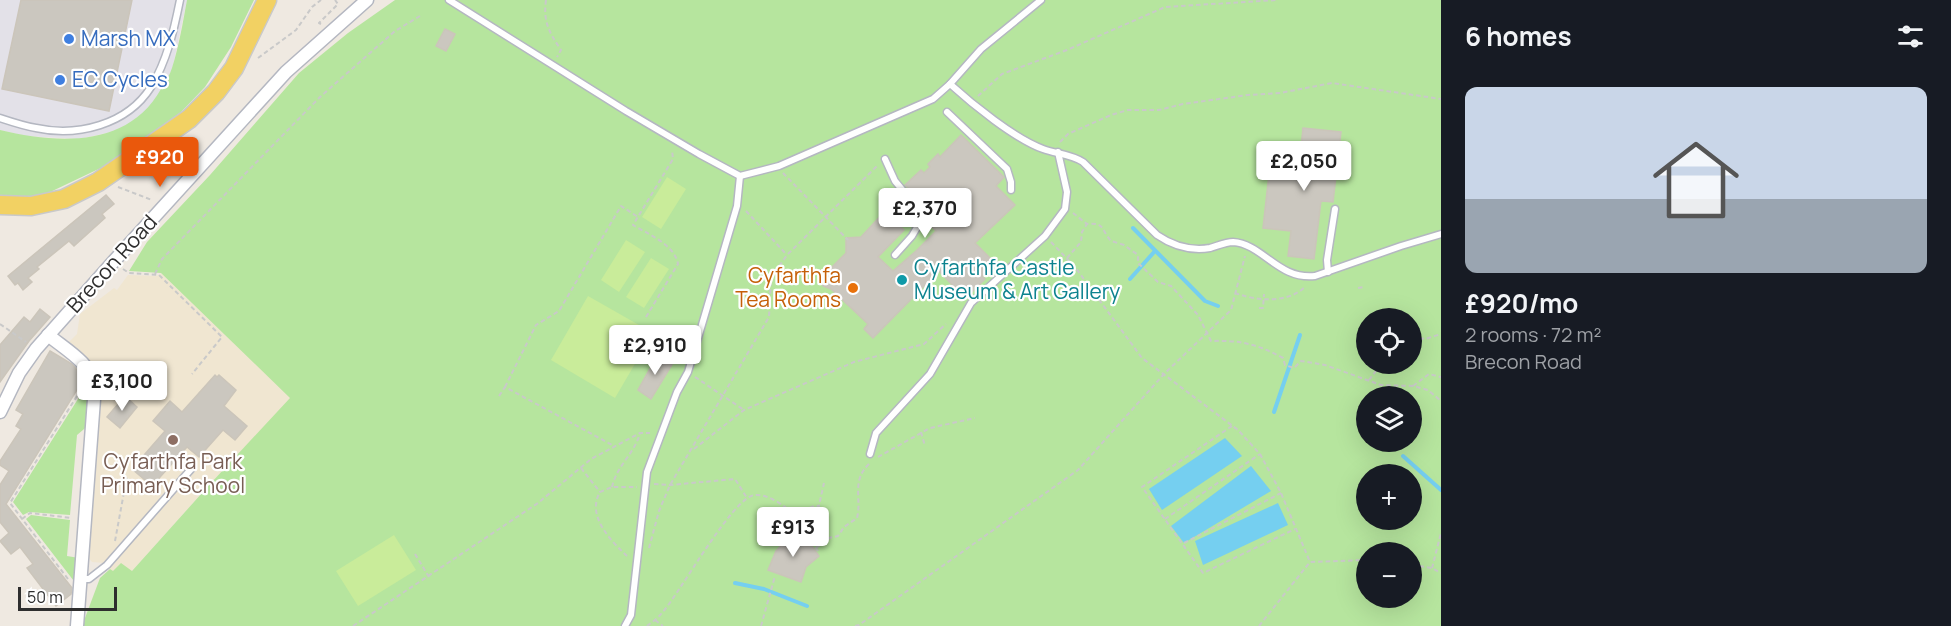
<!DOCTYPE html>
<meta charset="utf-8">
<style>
:root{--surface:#171b24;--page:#242831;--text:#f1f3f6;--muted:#9ea1a6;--accent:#ea580c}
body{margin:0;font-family:Manrope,sans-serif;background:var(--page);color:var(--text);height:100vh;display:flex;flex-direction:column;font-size:22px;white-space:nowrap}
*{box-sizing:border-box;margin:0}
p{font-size:20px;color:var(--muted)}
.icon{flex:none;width:33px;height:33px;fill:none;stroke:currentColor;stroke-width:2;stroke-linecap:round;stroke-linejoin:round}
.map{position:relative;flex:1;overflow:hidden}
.sheet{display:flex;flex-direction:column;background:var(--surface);width:510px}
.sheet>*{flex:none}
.tools{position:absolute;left:1356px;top:308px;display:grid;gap:12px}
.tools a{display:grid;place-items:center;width:66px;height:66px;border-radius:50%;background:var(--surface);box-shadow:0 6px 24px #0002;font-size:30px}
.scale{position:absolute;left:18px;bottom:15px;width:99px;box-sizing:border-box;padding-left:6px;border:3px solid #2e2e2e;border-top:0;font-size:16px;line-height:21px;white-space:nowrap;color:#2e2e2e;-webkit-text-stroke:4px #fff;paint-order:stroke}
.price{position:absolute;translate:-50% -51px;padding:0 14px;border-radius:6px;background:#fff;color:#222;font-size:20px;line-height:39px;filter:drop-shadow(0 2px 3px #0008)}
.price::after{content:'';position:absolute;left:50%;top:36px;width:18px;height:14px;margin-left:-9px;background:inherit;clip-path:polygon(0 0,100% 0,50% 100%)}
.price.active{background:var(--accent);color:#fff}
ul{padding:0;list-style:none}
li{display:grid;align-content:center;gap:12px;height:318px;padding:0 24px}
li span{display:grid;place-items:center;height:186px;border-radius:12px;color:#555}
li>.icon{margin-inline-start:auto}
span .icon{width:108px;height:108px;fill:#fffc;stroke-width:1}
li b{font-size:26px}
h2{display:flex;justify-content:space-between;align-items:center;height:72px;padding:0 24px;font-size:26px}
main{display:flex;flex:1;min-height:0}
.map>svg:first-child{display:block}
.industrial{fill:#e3e1e8}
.education{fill:#f0e6d1}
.green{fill:#b6e59e;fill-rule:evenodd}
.pitch{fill:#c9ec9a}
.water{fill:#75cff0}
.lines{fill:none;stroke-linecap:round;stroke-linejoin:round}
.stream{stroke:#75cff0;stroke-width:4}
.building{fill:#cbc7bf;stroke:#cbc5ba;stroke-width:1.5}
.lane-casing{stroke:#b4b7c1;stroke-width:9}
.street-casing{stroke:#b4b7c1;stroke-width:15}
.primary-casing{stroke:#c9c9c9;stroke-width:21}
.path{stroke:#c9c9c9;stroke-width:2;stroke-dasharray:4.5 3;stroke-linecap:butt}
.lane{stroke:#fff;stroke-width:6}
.street{stroke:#fff;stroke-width:12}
.primary{stroke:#f2d163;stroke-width:18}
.shop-dot{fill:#3f7fe0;stroke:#fff;stroke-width:2}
.culture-dot{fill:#0f9aa8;stroke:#fff;stroke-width:2}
.food-dot{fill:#e8710a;stroke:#fff;stroke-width:2}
.education-dot{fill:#8d6e63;stroke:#fff;stroke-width:2}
.labels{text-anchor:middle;stroke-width:4.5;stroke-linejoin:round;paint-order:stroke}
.shop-label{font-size:21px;fill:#366cbe;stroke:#fff;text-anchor:start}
.street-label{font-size:21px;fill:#2e2e2e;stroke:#fff}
.culture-label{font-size:21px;fill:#0d838f;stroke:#fff;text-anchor:start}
.food-label{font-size:21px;fill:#c56008;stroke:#fff;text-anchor:end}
.education-label{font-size:21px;fill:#785e54;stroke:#fff}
</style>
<main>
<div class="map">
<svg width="1441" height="626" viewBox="0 0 1441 626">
<rect width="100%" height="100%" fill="#efe9e1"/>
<polygon class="industrial" points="0,0 187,0 172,70 157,97 144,113 120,130 79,139 26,136 0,130"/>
<polygon class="education" points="161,273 291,398 211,483 132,571 112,571 105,563 92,562 87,556 100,373 69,342 77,334 80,314 114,288 117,290 128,275 157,276"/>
<g class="green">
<path d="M 187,0 L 254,0 L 231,47 L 205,87 L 181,112 L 107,165 L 46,194 L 25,199 L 0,197 L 0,130 C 58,144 128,148 161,89 C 165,82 170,75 172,68 C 179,46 183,22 187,0 Z"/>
<path d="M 395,0 L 1441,0 L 1441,626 L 82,626 L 100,578 L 110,569 L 113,571 L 121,563 L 132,571 L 211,483 L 290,398 L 161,273 L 129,271 L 147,242 L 210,175 L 299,73 L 348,33 ZM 1366,318 L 1412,318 L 1412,363 L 1366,363 ZM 1366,396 L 1412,396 L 1412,441 L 1366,441 ZM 1366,474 L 1412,474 L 1412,519 L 1366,519 ZM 1366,552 L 1412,552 L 1412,597 L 1366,597 Z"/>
<polygon points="83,391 91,396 90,424 77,435 70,515 29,512 23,515 13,502"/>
<polygon points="31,515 70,520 67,556 79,558 77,585 26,519"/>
</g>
<g class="pitch">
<polygon points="667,177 686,189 661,229 642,217"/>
<polygon points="626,240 645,252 619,292 601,280"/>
<polygon points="651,258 669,269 644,308 626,297"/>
<polygon points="588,296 653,333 615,398 551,360"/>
<polygon points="394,535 416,570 358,606 336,571"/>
</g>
<g class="water">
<polygon points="1225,438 1242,456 1162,510 1149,489"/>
<polygon points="1251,466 1271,491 1184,543 1171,526"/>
<polygon points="1278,503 1288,525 1203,565 1195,541"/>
</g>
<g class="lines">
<g class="stream">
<polyline points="1133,228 1205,301 1218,306"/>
<polyline points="1130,279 1155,251"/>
<polyline points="1274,412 1300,335"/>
<polyline points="1403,456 1441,490"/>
<polyline points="735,583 764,589 807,606"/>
</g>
</g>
<g class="building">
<polygon points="21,0 132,0 109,111 2,89"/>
<polygon points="445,29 455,34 446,51 436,46"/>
<polygon points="1303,128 1341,132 1333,202 1321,201 1314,259 1288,256 1291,231 1263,228 1269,174 1298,177"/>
<polygon points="961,135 1004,177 996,186 1015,205 975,243 995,263 982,276 985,279 968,296 958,287 956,289 939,271 873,338 864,329 868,324 831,289 823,286 820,279 821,275 827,269 831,268 846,253 846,238 861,237 885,211 904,230 878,257 893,271 916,251 936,231 928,223 937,215 905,185 921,170 924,173 930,167 928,164 938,154 940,157"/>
<polygon points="106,195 114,204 102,214 105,218 74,246 69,241 37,267 39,269 28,278 32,282 23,290 18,283 15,285 8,276"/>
<polygon points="40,309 50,317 29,341 0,382 0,345 24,317 30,322"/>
<polygon points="50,351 72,364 78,371 85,381 86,393 78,388 6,504 72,588 71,594 56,606 27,568 33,564 20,547 11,554 0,541 9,533 0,522 0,485 9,471 0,465 0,461 21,429 16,426 23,414 16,410"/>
<polygon points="658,354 673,363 651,399 638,390"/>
<polygon points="215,375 217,377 219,375 236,390 224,406 247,426 235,440 223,430 199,457 187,447 152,486 132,469 165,431 153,421 170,401 182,412"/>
<polygon points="125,396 137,407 120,428 107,417"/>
<polygon points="793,533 795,536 798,534 807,546 810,543 819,556 806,567 801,582 768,570 776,551"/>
</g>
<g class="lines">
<g class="lane-casing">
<g id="lane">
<polyline points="449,0 626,111 699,154 740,176 779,166 933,99 950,84 981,49 1041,0"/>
<path d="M 950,84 C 972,104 1015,139 1043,149 C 1057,154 1070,154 1083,162 L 1157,235 C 1173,246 1191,251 1210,248 C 1217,246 1226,242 1233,242 C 1263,244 1278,280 1315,276 L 1401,246 L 1441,234"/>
<polyline points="947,112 1007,169 1011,182 1011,190"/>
<path d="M 0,118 C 12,122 24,126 36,128 C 77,137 127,125 151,87 C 167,61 174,30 180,0"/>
<polyline points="885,159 895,181 919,210 919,224 912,236 895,255"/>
<polyline points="1328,272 1327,260 1335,209"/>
<polyline points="870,454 876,433 930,374 971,303 1045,236 1065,209 1067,192 1058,152"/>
<polyline points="82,579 89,579 107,565 192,468"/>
<polyline points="625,626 631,615 647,472 677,392 688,372 737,206 740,176"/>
</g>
</g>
<g class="street-casing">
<g id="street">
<path d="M 48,335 C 65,349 92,364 95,386 L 77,626"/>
<polyline points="0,412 19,373 36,349 114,261 286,72 367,0"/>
</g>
</g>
<g class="primary-casing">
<polyline id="primary" points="0,205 31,206 64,199 98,182 189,119 216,92 234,68 267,0"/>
</g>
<g class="path">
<path d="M 546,0 C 543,22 549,32 561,50 L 557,57"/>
<polyline points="321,24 319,23 338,4 335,0"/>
<polyline points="258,58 296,30 312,7 321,0"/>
<polyline points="978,96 1002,74 1067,50 1165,7 1277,0"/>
<polyline points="1060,142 1068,134 1111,115 1128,110 1159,110 1183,104 1248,95 1280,93 1332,83 1441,99"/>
<polyline points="783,173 848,240"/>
<polyline points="118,187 152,200"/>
<polyline points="746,211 787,255"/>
<polyline points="1073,213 1087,224"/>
<polyline points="1051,242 1075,267 1142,358 1238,430 1260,454 1281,493 1310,562"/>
<path d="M 1067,258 L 1081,242 L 1082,232 L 1087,224 C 1105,222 1101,230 1111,241 L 1124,245 L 1138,255 L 1138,263 L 1158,282 L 1171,286 L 1198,315 L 1211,341 C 1240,340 1257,344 1283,358 L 1285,365 L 1294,368 L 1301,361 L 1325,365 L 1381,385 L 1413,386 L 1428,390 L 1441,401"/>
<polyline points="123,269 129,273 159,275 222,337 192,374"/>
<polyline points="155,274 162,259 320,97 395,31 420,16"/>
<polyline points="1358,288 1364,287"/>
<path d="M 1235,293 C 1257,301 1288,304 1306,286"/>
<polyline points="1259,308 1263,308 1264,294"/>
<path d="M 646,317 L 678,264 C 675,245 648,234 633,225 L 673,159 L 672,150"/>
<polyline points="0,324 26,342"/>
<polyline points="1412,337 1425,339 1441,334"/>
<polyline points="695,377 744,410"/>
<polyline points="1369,380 1382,363"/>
<polyline points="1413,386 1429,374 1441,377"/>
<polyline points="505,387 536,325 559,311 621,206 638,217"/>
<polyline points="499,396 505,387 614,446"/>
<polyline points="1232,426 1142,487 1203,573 1295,529"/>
<polyline points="921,432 925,446"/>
<polyline points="694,449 744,410 854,362 924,344 946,324"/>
<polyline points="878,457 930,428 975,418"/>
<polyline points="581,468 600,492"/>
<polyline points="654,484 670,485 735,479 747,498"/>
<path d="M 612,487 C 617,465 635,453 640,433"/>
<polyline points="22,519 30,513 72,518"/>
<polyline points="1165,519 1260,454"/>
<polyline points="115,541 127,476"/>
<polyline points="1184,543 1281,493"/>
<polyline points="649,548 659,511 670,485 769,317 771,278 787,255 878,165"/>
<path d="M 816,548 L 829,538 L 838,536 L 844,527 L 857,518 C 862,499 851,481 869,464"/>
<polyline points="818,551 811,541 824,483"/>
<polyline points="415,554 429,577"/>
<path d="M 627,556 C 611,541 586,516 600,492 L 612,487 L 637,487"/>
<polyline points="1412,565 1432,568 1441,573"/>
<polyline points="1432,568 1441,533"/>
<polyline points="68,579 10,503 82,388"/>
<polyline points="655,620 663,626"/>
<polyline points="353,626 538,503 591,459 640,433 650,433"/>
<path d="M 647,626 C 652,622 657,619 661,614 C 679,595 733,496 755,495 C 770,494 784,507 796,514 L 814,506 L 819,506"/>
<polyline points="761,626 775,576"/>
<polyline points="855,626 859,625 1078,470 1164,374 1231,310 1245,256"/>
<polyline points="1259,626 1310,562 1366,560"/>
</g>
<use href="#lane" class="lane"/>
<use href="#street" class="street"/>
<use href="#primary" class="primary"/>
</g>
<g class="shop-dot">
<circle cx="69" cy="39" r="6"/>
<circle cx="60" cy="80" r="6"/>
</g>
<circle class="culture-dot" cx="902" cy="280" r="6"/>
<circle class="food-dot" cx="853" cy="288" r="6"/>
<circle class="education-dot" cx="173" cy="440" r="6"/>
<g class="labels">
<g class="shop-label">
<text x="81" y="46">Marsh MX</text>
<text x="72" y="87">EC Cycles</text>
</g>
<g class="street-label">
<text transform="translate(112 264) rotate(-48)" y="7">Brecon Road</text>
</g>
<g class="culture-label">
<text x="914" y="275">Cyfarthfa Castle<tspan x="914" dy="24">Museum &amp; Art Gallery</tspan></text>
</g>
<g class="food-label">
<text x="841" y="283">Cyfarthfa<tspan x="841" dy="24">Tea Rooms</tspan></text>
</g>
<g class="education-label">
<text x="173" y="469">Cyfarthfa Park<tspan x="173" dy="24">Primary School</tspan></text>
</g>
</g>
</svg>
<div class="tools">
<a><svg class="icon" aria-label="locate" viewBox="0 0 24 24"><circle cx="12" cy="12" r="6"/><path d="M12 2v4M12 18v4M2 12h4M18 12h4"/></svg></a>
<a><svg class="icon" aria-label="layers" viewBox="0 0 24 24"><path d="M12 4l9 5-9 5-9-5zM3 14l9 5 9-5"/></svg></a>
<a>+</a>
<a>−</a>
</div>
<div class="scale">50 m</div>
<b class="price active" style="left:160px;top:188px">£920</b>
<b class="price" style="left:1304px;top:192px">£2,050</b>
<b class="price" style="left:925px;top:239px">£2,370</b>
<b class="price" style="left:655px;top:376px">£2,910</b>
<b class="price" style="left:122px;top:412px">£3,100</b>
<b class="price" style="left:793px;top:558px">£913</b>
</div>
<section class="sheet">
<h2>6 homes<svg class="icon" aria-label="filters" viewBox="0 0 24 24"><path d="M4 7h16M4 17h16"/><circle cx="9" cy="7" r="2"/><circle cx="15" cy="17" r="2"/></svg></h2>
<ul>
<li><span style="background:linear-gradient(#c9d6e8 60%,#9aa5b1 0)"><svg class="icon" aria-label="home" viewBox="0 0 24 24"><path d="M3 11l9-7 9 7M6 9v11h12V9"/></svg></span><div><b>£920/mo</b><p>2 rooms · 72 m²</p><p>Brecon Road</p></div></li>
</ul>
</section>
</main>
